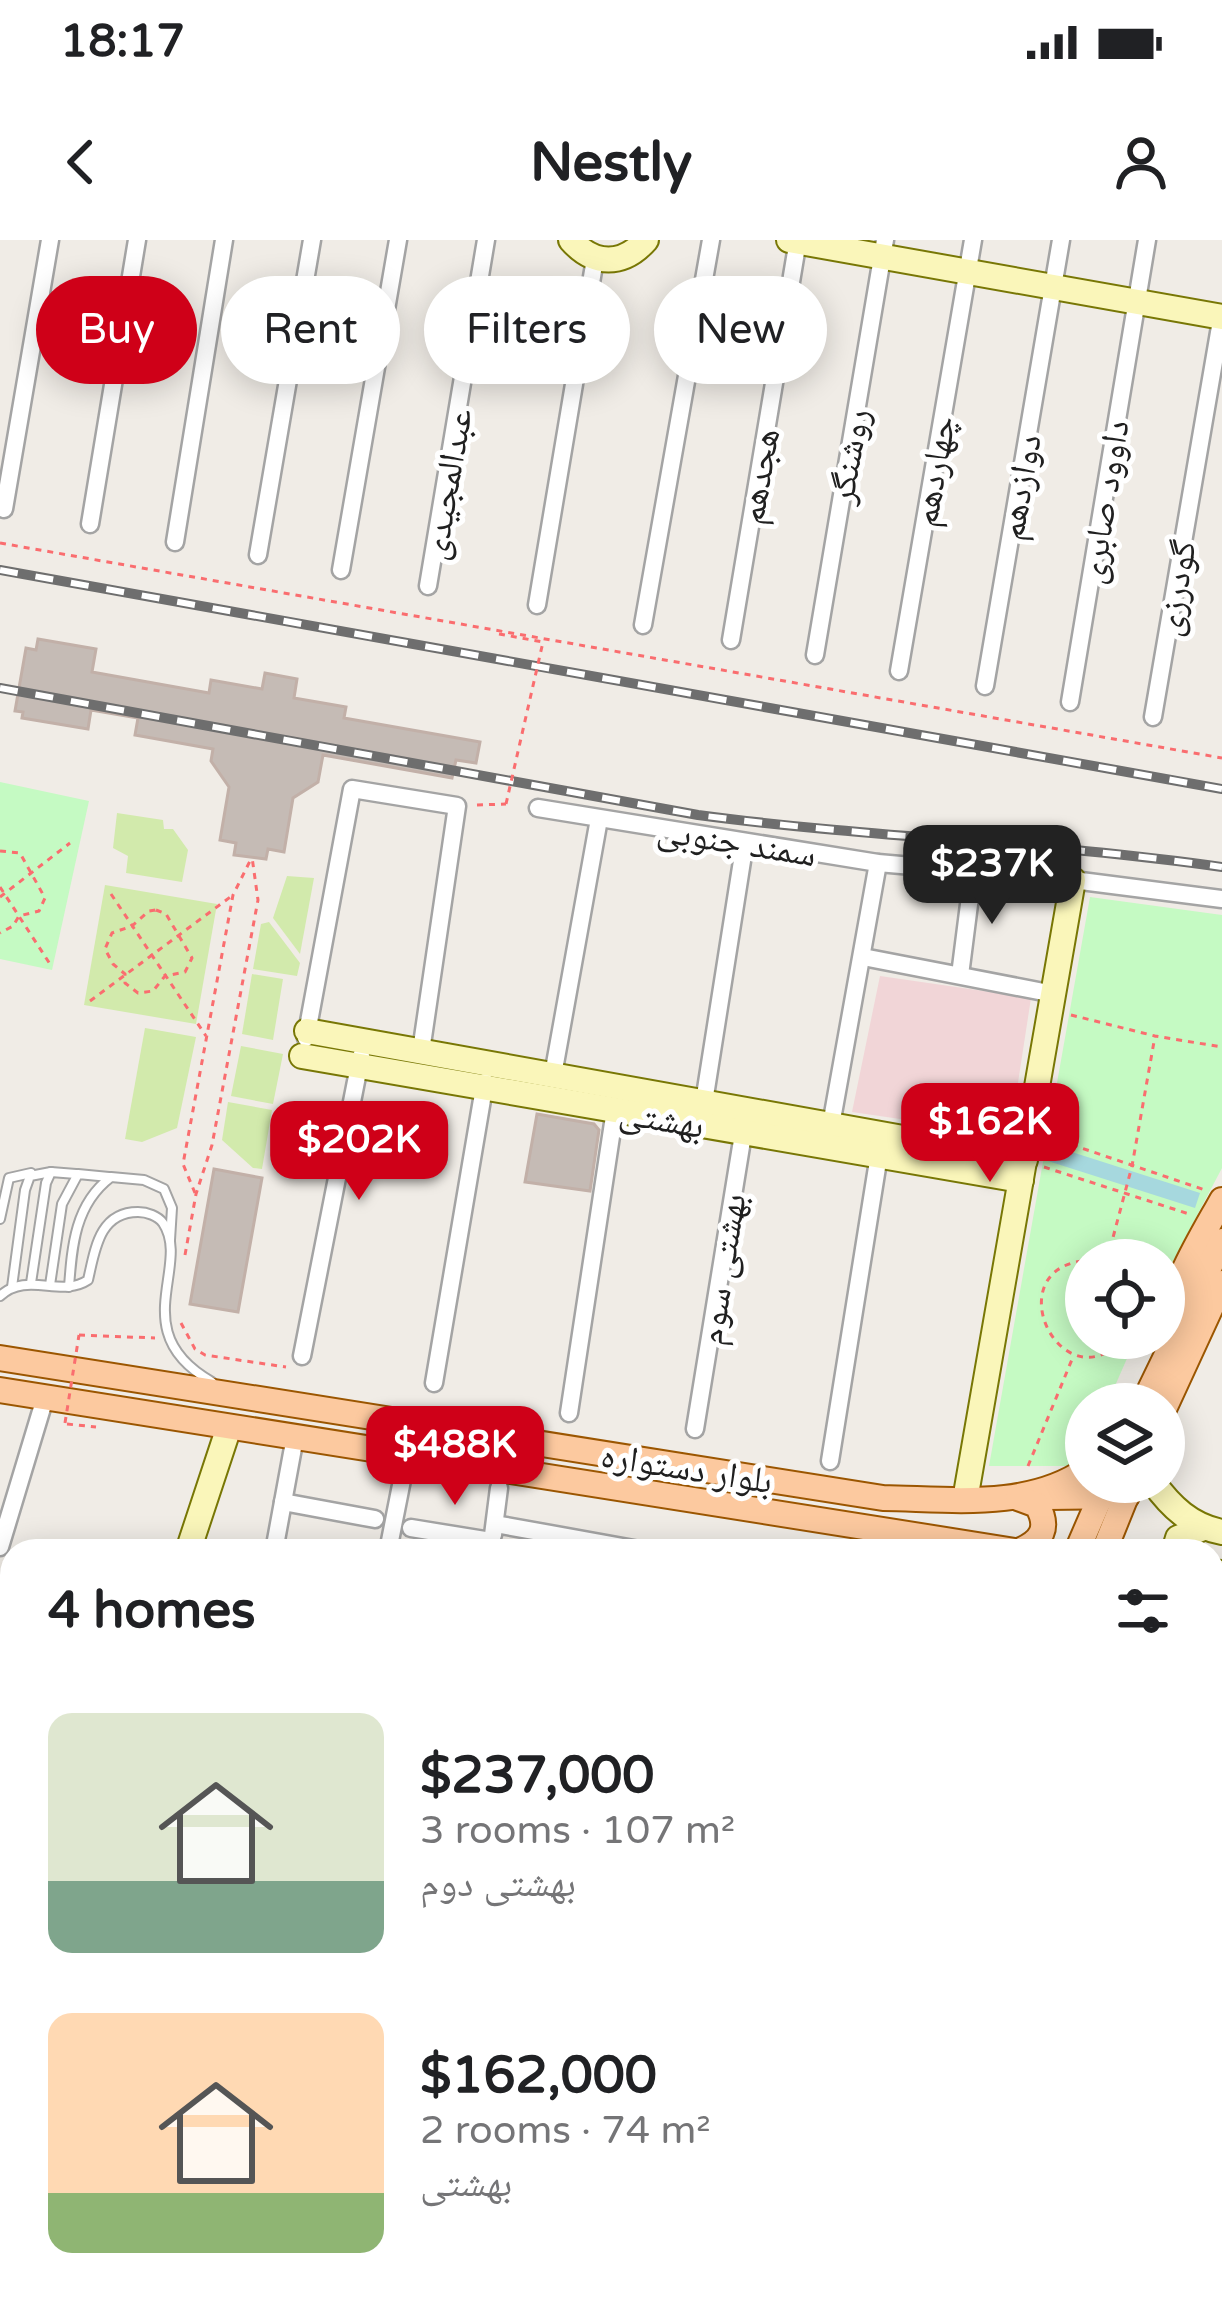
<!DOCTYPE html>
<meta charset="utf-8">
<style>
:root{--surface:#fff;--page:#f2f2f2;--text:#202124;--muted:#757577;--accent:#cf0018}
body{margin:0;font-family:"Varela Round","Noto Naskh Arabic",sans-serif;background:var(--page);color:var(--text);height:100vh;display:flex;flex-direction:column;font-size:45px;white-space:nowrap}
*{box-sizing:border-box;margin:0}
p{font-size:39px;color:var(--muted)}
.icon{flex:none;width:66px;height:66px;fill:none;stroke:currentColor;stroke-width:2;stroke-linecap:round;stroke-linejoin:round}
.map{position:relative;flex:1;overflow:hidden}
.details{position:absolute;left:0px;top:1299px;width:1224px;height:768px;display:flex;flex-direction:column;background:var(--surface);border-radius:36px 36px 0 0;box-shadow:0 6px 30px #0003}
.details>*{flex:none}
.top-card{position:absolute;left:36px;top:36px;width:1152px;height:108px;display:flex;gap:24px}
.fabs{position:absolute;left:1065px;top:999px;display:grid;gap:24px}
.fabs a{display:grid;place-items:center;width:120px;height:120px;border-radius:50%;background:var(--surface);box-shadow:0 6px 30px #0003;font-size:60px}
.price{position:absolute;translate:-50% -102px;padding:0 27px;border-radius:24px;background:var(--accent);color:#fff;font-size:39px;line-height:78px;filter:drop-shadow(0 3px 6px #0008)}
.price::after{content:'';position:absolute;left:50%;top:72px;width:36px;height:27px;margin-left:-18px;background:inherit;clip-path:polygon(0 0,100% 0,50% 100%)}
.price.on{background:#222;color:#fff}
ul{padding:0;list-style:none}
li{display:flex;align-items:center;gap:36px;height:300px;padding:0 48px}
li span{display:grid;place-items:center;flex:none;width:336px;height:240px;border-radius:24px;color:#555}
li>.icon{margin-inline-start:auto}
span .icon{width:144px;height:144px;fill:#fffc;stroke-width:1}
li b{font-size:51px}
h2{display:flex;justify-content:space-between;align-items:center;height:144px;padding:0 48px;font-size:51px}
.pill{padding:0 42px;border-radius:54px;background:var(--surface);box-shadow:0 6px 30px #0003;font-size:42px;line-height:108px}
.pill.on{background:var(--accent);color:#fff}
.status{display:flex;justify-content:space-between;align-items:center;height:84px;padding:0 60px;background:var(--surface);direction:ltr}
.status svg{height:33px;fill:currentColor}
header{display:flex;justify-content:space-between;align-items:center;height:156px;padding:0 48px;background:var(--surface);font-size:54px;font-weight:700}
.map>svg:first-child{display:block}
.residential{fill:#dedddd}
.commercial{fill:#f1d5d7}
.grass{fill:#d2eaac}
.park{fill:#c5fac3}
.water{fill:#a6d8de}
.building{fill:#c5bbb5;stroke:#c2b0a8;stroke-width:3}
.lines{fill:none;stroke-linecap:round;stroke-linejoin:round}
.lane-casing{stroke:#a4a4a4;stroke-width:12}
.street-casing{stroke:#a4a4a4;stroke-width:21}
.secondary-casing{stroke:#787705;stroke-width:28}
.primary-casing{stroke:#9b5600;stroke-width:28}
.path{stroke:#fa6d6f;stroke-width:3;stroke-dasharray:6 6;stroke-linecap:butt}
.lane{stroke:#fff;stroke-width:8}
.street{stroke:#fff;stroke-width:16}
.secondary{stroke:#faf6ba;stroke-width:24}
.primary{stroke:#fcc99f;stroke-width:24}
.rail-casing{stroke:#6e6e6e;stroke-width:10}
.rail{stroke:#fff;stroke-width:6;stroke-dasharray:18;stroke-linecap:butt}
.path-bridge{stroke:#fa6d6f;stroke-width:3;stroke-dasharray:6 6;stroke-linecap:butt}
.labels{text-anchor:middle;stroke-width:10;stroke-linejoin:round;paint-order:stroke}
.street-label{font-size:36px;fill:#202020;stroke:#fff}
</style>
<div class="status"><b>18:17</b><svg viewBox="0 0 49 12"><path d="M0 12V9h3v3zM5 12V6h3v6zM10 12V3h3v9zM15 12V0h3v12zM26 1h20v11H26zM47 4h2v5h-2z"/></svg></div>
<header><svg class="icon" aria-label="back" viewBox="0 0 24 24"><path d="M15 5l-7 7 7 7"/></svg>Nestly<svg class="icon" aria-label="person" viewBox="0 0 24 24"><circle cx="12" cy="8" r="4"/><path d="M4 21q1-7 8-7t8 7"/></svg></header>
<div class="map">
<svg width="1222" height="2067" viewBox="0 0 1222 2067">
<rect width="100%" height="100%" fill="#f0ece6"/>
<polygon class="residential" points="0,2036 12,2038 12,2055 99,2055 97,2067 0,2067"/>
<polygon class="commercial" points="880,736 1031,758 1010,895 852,872"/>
<g class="grass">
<polygon points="117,573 163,580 164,589 173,589 188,610 182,642 126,633 128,616 113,608"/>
<polygon points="287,636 314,638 300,714 273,678"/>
<polygon points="105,645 217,664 196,784 84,765"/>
<polygon points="269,682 300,723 297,736 253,729 261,684"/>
<polygon points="252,734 283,739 273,800 242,794"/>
<polygon points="145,788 196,797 177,888 142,902 125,899"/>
<polygon points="241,806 283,814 273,864 231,856"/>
<polygon points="228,862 272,870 262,929 253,928 222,900"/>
</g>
<g class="park">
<polygon points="0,542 89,561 52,730 0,719"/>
<polygon points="1090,657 1222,675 1222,928 1164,1038 1164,1020 1086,1020 1086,1098 1136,1098 1107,1164 1086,1164 1086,1211 1080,1226 989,1226"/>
</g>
<polygon class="water" points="1053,906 1200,953 1195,968 1048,921"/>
<g class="building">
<polygon points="38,399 96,409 92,432 209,453 211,440 262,449 265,433 297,439 294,458 346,467 344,478 480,502 476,523 456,520 452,538 323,515 318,542 293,558 284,612 268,609 266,619 234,615 236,603 220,600 229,547 211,521 213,509 135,495 138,478 91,470 88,489 22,478 23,472 15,471 26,408 36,410"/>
<polygon points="537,874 594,884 599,890 590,951 525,942"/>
<polygon points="214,929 262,938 238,1072 190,1064"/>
</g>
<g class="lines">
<g class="lane-casing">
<g id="lane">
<polyline points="0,979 9,938 31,933"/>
<polyline points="31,1043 46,943 51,932 76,934"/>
<polyline points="50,1045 62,964 78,934 109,937"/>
<polyline points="12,1047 25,950 30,936 51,932"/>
<path d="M 69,1047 C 72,1006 75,964 111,937 L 144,940 L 164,949 L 172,968 L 170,1000"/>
<path d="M 0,1056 C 27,1031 61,1058 88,1040 C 95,1010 99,972 138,972 C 147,972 158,976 163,983 C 192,1026 124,1092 212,1142"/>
</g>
</g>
<g class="street-casing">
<g id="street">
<polyline points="4,269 50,0"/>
<polyline points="90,284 137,0"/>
<polyline points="175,302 224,0"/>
<polyline points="258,315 312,0"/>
<polyline points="341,330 398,0"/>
<polyline points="428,346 486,0"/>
<polyline points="537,365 595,19"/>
<polyline points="643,385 711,0"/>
<polyline points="731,400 798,0"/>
<polyline points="815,415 885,0"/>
<polyline points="899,431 973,0"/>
<polyline points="985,446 1061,0"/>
<polyline points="1070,462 1147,0"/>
<polyline points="1153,477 1222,75"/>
<polyline points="538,568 878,623 1073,640 1222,659"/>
<polyline points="863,717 1054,754"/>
<polyline points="960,735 973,633"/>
<polyline points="306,798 352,549 457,566 421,811"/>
<polyline points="553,835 599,579"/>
<polyline points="704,862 745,602"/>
<polyline points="831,885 878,623"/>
<polyline points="302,1116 361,816"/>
<polyline points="434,1143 485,842"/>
<polyline points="569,1173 615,870"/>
<polyline points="695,1189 745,882"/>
<polyline points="830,1221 879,915"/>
<polyline points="283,1262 375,1279"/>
<polyline points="495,1284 645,1311"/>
<polyline points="411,1288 491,1301"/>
<polyline points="493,1295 499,1248"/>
<polyline points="0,1307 45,1158"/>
<polyline points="274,1311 295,1197"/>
<polyline points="388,1311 404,1230"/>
<polyline points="1212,1377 1217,1333"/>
<polyline points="1212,1448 1222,1452"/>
<polyline points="1212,1782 1222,1756"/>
<polyline points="1212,2018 1222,1992"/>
<polyline points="181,2055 256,2067"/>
<polyline points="25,2067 27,2055"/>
<polyline points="103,2067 105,2055"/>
<polyline points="916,2067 920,2055"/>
<polyline points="1011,2067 1016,2055"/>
<polyline points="1102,2067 1107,2055"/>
<polyline points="1193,2067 1198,2055"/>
</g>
</g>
<g class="secondary-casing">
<g id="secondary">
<path d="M 571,0 C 594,26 623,26 646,0"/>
<polyline points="789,0 1222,77"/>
<polyline points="307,791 1025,920"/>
<polyline points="302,816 1021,940"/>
<path d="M 1153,1242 C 1171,1267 1191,1286 1222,1292"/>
<polyline points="965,1260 1073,640"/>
<polyline points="188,1311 229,1187"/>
<polyline points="1174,1311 1178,1298 1203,1288"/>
<polyline points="1212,1332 1222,1333"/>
<polyline points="1212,1747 1222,1749"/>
<polyline points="0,1884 12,1848"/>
<polyline points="0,2005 12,2007"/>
<polyline points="129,2055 132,2067"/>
<polyline points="804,2067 808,2055"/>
</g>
</g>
<g class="primary-casing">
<g id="primary">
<path d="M 1165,1095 C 1171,1045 1198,1003 1222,960"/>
<path d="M 0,1118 L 883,1258 C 951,1259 1028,1270 1086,1230"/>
<polyline points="0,1150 1015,1311"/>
<polyline points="1143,1164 1222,1001"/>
<polyline points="1164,1169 1222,1043"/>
<polyline points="1048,1257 1127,1256"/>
<path d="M 1018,1258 L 1037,1265 C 1050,1288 1042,1301 1019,1311"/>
<polyline points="1077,1311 1106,1244"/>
<polyline points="1104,1311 1131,1244"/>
</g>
</g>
<g class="path">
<polyline points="0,303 1222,518"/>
<polyline points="499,394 543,402"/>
<polyline points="477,565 506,564"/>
<polyline points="0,611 20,613 45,658 39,671 19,676 13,686 0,693"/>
<polyline points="0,647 50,724"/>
<polyline points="111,654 206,796"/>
<polyline points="0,657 70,603"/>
<polygon points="156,670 166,674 192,718 185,732 165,736 153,751 138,753 125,743 125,734 113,724 105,709 112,693 132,686 149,671"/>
<polyline points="90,761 233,655"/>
<polyline points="1071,775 1155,796 1222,807"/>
<polyline points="1049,897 1205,950"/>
<polyline points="1044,927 1189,974"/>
<polyline points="195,953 183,924 233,655 251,619"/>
<polyline points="185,1015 196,954 212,905 258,660 252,617"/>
<path d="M 1094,1020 C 991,1021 1060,1169 1125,1098"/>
<polyline points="1107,1020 1132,926 1155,796"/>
<polyline points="181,1083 195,1109 205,1115 286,1127"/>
<polyline points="79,1095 155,1098"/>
<polyline points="67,1184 96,1187"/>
<polyline points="1028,1226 1073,1117"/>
<polyline points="0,1475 12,1479"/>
<polyline points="0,1551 12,1555"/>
</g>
<use href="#lane" class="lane"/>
<use href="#street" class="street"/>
<use href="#secondary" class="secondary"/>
<use href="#primary" class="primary"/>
<g class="rail-casing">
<g id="rail">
<polyline points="0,330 1222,549"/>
<path d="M 0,448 L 698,575 C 872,598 1048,602 1222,627"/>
</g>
</g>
<use href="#rail" class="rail"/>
<g class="path-bridge">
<polyline points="506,564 543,402"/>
<polyline points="65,1183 79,1095"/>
</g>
</g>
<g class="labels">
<g class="street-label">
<text transform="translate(848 216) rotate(-80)" y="13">روشنگر</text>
<text transform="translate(933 231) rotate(-80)" y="13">چهاردهم</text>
<text transform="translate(758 236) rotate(-80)" y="13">هجدهم</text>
<text transform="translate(446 244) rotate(-80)" y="13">عبدالمجیدی</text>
<text transform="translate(1019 247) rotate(-80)" y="13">دوازدهم</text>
<text transform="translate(1103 262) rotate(-81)" y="13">داوود صابری</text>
<text transform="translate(1175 348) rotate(-80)" y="13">گودرزی</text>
<text transform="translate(737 601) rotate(9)" y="13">سمند جنوبی</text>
<text transform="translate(662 878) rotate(10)" y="13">بهشتی</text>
<text transform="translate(721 1029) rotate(-81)" y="13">بهشتی سوم</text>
<text transform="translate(687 1227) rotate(9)" y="13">بلوار دستواره</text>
</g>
</g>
</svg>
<div class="fabs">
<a><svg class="icon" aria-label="locate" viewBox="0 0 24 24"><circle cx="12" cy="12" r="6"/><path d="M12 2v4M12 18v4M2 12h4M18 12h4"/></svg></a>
<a><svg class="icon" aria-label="layers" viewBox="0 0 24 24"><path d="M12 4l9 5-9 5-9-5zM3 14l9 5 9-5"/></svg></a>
</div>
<b class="price on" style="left:992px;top:687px">$237K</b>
<b class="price" style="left:990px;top:945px">$162K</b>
<b class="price" style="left:359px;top:963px">$202K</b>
<b class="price" style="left:455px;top:1268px">$488K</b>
<div class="top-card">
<a class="pill on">Buy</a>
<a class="pill">Rent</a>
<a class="pill">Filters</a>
<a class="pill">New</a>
</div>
<section class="details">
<h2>4 homes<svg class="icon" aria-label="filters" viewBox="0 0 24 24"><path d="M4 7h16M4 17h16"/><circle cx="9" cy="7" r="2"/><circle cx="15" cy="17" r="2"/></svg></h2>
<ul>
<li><span style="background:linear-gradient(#dfe7d0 70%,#7fa58c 0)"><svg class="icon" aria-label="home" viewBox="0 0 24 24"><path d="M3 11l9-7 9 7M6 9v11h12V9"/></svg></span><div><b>$237,000</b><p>3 rooms · 107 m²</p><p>بهشتی دوم</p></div></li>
<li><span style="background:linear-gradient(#ffd9b3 75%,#8fb573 0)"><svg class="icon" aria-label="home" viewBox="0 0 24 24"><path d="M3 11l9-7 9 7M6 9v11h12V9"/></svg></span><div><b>$162,000</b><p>2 rooms · 74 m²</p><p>بهشتی</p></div></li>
</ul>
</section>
</div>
